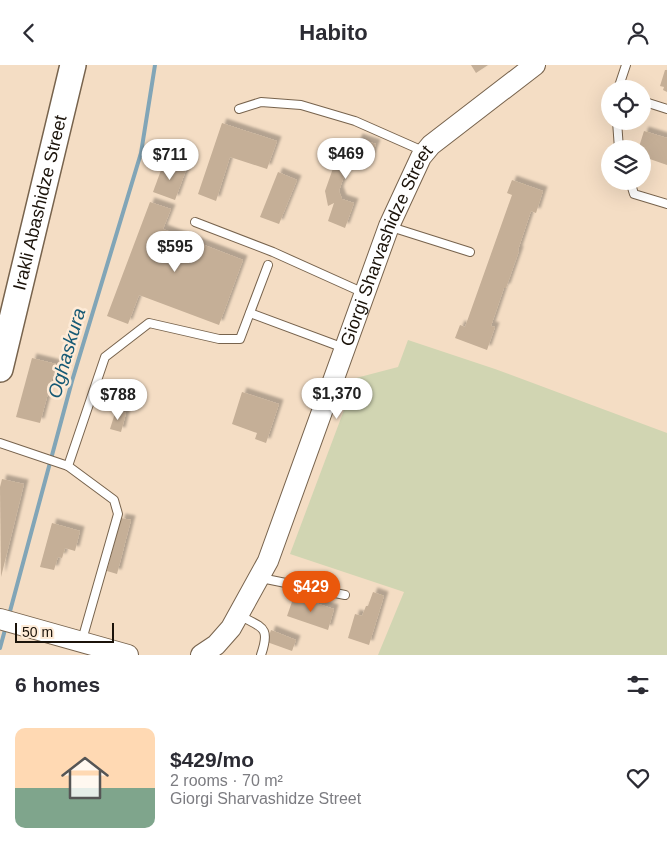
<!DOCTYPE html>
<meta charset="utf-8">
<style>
:root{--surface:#fff;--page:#f2f2f3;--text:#2b2b33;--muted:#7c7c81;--line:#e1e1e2;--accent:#ea580c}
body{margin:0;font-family:Arial,sans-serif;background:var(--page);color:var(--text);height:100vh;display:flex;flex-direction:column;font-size:19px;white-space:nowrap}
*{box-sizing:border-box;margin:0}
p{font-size:16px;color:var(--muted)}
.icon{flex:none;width:28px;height:28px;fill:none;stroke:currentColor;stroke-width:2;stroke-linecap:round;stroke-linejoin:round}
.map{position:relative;height:590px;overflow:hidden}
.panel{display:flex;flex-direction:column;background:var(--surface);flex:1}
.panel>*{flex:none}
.buttons{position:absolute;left:601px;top:15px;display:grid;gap:10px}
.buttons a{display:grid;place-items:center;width:50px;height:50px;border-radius:50%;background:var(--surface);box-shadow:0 5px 20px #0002;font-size:25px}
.scale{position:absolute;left:15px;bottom:12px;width:99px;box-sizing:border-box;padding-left:5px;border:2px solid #1b130a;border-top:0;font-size:14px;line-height:18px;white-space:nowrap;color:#1b130a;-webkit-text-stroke:4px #feebd7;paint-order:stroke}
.price{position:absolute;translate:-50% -42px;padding:0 11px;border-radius:18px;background:#fff;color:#222;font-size:16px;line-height:32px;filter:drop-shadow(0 1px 2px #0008)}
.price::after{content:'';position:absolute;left:50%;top:30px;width:15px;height:11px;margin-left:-8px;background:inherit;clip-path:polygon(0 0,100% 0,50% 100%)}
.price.on{background:var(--accent);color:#fff}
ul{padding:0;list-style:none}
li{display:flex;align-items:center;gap:15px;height:125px;padding:0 15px}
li+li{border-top:1px solid var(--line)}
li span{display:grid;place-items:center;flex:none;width:140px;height:100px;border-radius:10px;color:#555}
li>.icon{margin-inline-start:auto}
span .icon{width:60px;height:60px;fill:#fffc;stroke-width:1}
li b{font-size:21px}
h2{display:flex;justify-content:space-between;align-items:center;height:60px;padding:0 15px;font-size:21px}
header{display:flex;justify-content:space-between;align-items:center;height:65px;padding:0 15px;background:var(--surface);font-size:22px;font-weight:600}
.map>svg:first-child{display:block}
.green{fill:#d1d5b2}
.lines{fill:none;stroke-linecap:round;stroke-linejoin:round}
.stream{stroke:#81a5b7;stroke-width:4}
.building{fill:#c5af97;filter:url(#shadow)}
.service-casing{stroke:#77634d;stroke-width:10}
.tertiary-casing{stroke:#77634d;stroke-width:22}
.primary-casing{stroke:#77634d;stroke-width:28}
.service{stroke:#fff;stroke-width:8}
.tertiary{stroke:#fff;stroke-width:20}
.primary{stroke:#fff;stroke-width:25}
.labels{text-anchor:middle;stroke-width:5;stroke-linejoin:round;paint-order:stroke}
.street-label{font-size:18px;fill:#1b130a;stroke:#feebd7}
.water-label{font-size:19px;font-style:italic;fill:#175a75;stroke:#feebd7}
</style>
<header><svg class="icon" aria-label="back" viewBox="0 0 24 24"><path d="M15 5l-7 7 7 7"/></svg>Habito<svg class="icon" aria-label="person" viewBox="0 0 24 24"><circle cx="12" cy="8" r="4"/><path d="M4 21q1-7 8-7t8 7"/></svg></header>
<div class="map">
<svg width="667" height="590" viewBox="0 0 667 590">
<defs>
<filter id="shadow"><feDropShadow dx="4.5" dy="-4.5" stdDeviation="1" flood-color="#0004"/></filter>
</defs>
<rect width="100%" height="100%" fill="#f4ddc4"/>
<polygon class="green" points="408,275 495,304 667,368 667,590 378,590 404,527 290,489 356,313 398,302"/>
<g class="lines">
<g class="stream">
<polyline points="9,550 72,316 141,88 155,0"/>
<polyline points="0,583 6,561"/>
</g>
</g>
<g class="building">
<polygon points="471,0 488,0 476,8"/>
<polygon points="665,5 667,5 667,27 663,25 664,22 660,21"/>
<polygon points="222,58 277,76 267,104 230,92 216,136 198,129"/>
<polygon points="644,66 667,73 667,100 644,92 646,88 642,87 643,83 639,82"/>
<polygon points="358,73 376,79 367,103 354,99 347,102 339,126 342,134 354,138 345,163 328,156 334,138 328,141 325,126 337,92 350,83 352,89"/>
<polygon points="164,97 186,105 175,135 153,127"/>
<polygon points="278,107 297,115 279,159 260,152"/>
<polygon points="512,115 543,126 536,148 531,146 518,185 519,186 506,223 504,223 491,261 495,262 487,285 455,273 460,260 465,262 512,130 507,128"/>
<polygon points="150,137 171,144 163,164 243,195 219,260 139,230 128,259 107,251"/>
<polygon points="32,293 56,299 40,358 16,352"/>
<polygon points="242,327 279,339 266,378 255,374 257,368 232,359"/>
<polygon points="116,345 126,348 121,367 110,364"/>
<polygon points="2,414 24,419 1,512 0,422"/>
<polygon points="121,453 131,455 117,509 107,506"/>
<polygon points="52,458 80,466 75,486 65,483 62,493 58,492 54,505 40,502"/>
<polygon points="373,527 384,531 369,580 348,573 355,549 362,551 366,541 368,541"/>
<polygon points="294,531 334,544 328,565 287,551"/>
<polygon points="271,565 296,575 292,586 267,577"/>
</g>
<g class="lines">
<g class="service-casing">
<g id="service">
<polyline points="618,24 626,0"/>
<polyline points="642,36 667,44"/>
<polyline points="239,44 261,37 301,40 355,56 423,86"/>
<polyline points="617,56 619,84"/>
<polyline points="630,116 634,129 667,139"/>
<polyline points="195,157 273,187 364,228"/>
<polyline points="391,162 470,187"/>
<polyline points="250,248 344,283"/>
<polyline points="0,378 68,401 114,435 118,449 82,575"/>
<polyline points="68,401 105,292 149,258 219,274 240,274 268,200"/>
<polyline points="261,513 345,530"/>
<path d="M 239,550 C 262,563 271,561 261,590"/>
</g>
</g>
<g class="tertiary-casing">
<g id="tertiary">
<polyline points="0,554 128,590"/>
<path id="s1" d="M 201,590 L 216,580 L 231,563 L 268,496 L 389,161 L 421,92 L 431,80 L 535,0"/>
</g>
</g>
<g class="primary-casing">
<g id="primary">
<path id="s2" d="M 0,304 L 73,0"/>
</g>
</g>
<use href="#service" class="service"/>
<use href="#tertiary" class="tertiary"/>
<use href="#primary" class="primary"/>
</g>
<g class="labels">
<g class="street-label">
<text dy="6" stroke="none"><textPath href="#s2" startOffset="171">Irakli Abashidze Street</textPath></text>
<text dy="6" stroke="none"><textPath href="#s1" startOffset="454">Giorgi Sharvashidze Street</textPath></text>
</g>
<g class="water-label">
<text transform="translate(66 288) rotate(-74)" y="7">Oghaskura</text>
</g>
</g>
</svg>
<div class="buttons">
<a><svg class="icon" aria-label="locate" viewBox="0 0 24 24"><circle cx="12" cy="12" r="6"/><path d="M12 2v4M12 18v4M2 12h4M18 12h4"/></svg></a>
<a><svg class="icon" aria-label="layers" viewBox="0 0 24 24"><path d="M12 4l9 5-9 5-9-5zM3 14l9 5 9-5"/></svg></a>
</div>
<div class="scale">50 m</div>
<b class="price" style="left:346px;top:115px">$469</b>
<b class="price" style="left:170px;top:116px">$711</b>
<b class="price" style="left:175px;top:208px">$595</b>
<b class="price" style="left:337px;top:355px">$1,370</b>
<b class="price" style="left:118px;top:356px">$788</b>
<b class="price on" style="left:311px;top:548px">$429</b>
</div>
<section class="panel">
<h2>6 homes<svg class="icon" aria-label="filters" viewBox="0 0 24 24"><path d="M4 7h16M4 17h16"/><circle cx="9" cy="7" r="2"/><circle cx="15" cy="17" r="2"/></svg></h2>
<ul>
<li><span style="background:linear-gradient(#ffd9b3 60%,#7fa58c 0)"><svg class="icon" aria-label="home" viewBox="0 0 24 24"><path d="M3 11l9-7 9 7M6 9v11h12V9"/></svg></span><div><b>$429/mo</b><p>2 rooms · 70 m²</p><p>Giorgi Sharvashidze Street</p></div><svg class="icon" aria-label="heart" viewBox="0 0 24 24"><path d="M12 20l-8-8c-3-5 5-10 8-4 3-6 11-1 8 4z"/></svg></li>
</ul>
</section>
